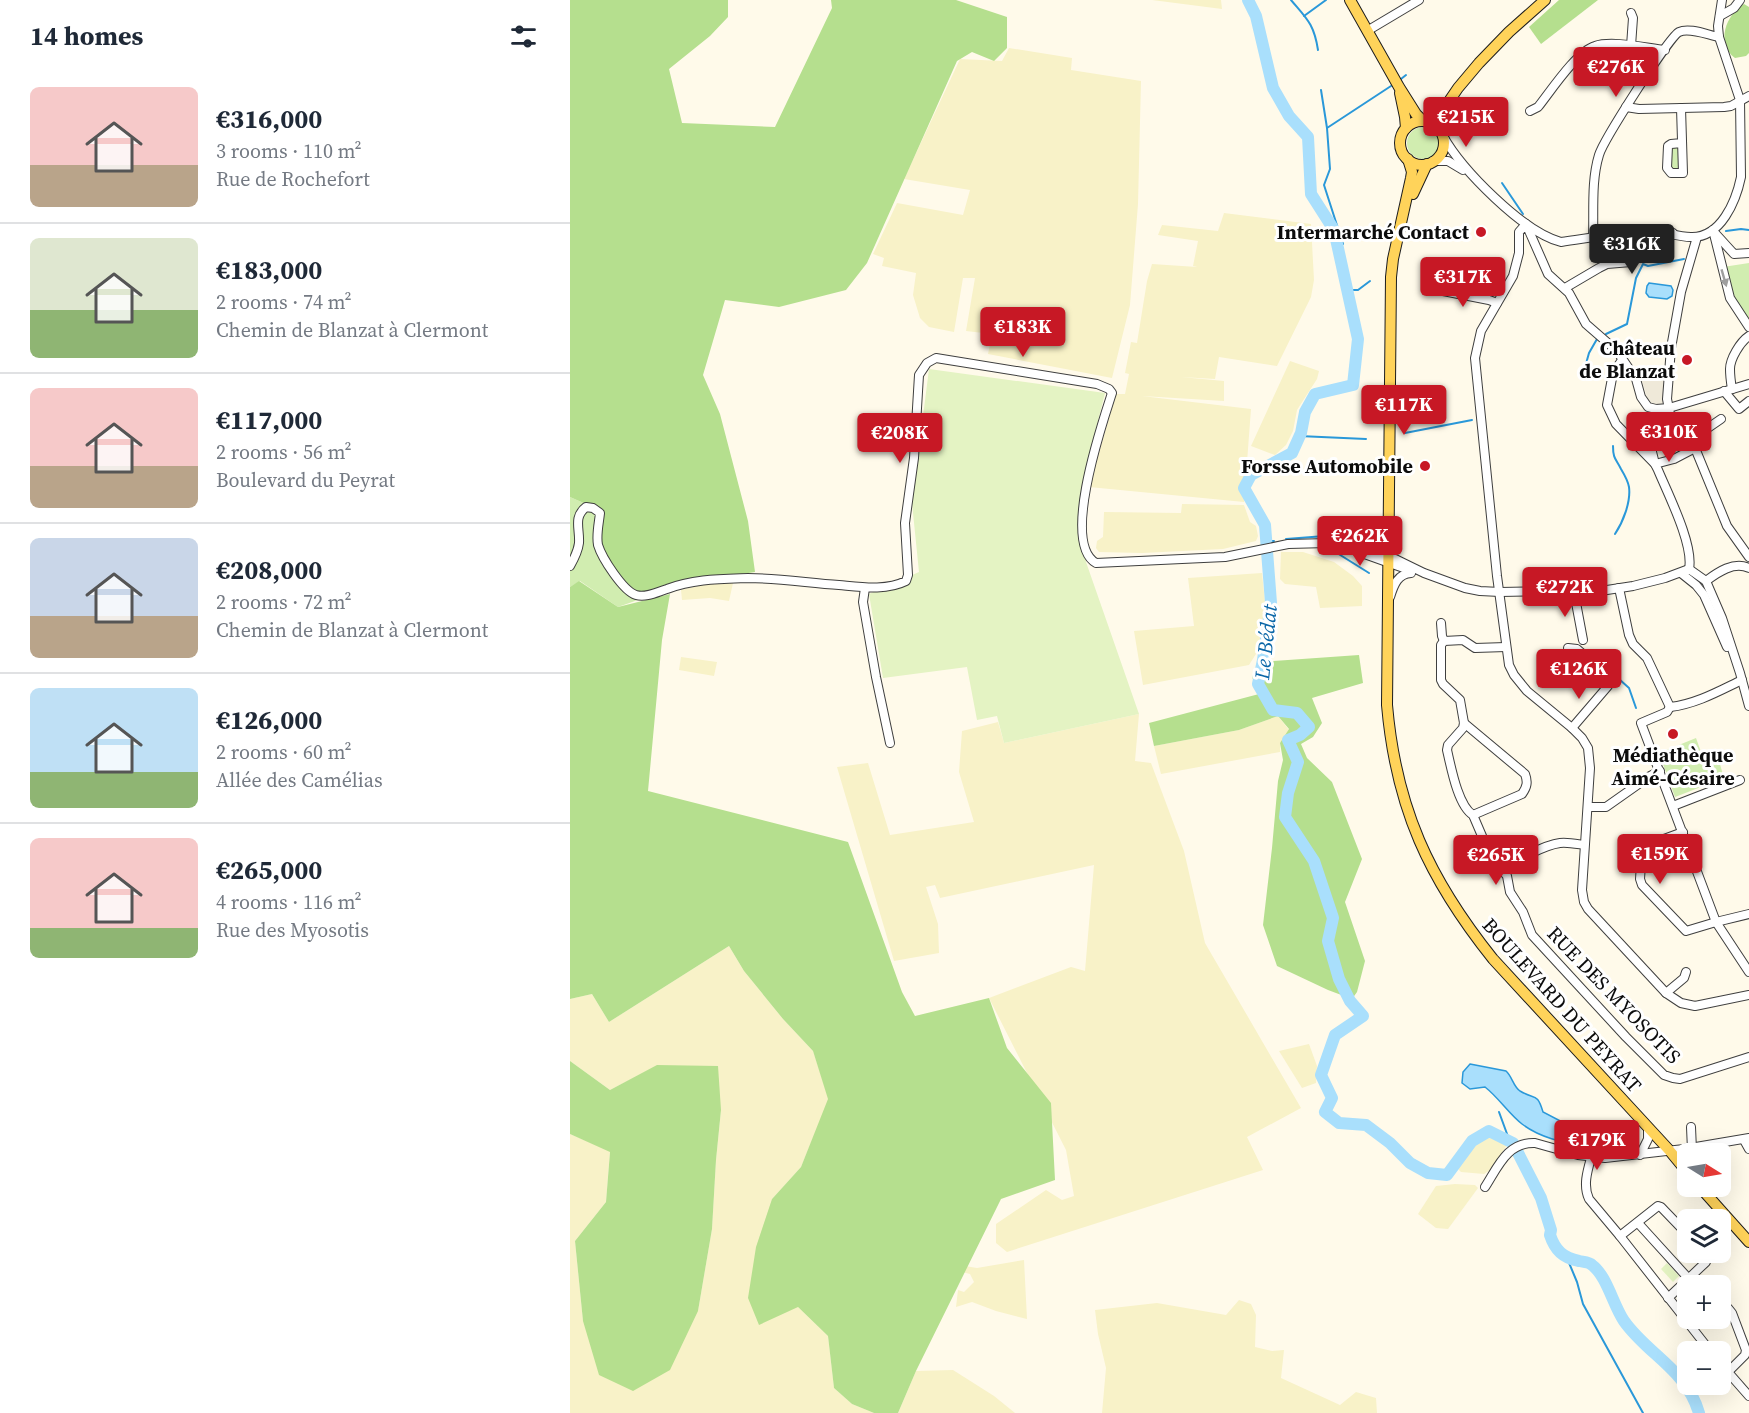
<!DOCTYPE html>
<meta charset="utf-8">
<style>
:root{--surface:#fff;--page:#f6f6f7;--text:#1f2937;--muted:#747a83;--line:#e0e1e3;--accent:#c71825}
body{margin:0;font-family:"Source Serif 4",serif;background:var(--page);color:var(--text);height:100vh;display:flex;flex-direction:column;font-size:22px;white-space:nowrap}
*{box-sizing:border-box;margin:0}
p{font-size:20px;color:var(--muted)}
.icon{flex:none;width:33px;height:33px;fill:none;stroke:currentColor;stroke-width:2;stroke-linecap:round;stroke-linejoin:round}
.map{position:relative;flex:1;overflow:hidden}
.details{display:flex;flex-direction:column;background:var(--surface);width:570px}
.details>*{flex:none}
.needle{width:39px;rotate:101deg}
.controls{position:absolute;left:1107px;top:1143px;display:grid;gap:12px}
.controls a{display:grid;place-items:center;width:54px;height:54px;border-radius:9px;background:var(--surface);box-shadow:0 6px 24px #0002;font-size:30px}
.price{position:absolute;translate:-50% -51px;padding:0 14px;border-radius:6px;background:var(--accent);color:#fff;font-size:20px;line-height:39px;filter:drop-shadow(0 2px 3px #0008)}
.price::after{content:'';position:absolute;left:50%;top:36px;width:18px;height:14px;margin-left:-9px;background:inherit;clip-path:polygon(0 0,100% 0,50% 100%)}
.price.selected{background:#222;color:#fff}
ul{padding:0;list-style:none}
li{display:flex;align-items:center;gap:18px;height:150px;padding:0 30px}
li+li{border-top:2px solid var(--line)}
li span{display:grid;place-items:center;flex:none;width:168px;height:120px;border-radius:9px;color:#555}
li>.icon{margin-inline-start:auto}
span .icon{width:72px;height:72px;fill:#fffc;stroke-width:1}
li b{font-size:26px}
h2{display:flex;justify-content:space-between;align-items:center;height:72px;padding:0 30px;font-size:26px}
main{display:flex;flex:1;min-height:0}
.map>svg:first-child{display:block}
.farmland{fill:#f8f2c8}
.green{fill:#d1edb0}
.forest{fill:#b5df8e}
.pitch{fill:#e4f3c3}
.plaza{fill:#efe9d9}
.water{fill:#a9dffc;stroke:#2a98d9;stroke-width:1.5}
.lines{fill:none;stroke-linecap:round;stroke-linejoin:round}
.stream{stroke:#2a98d9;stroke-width:2}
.river{stroke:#a9dffc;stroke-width:12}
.minor-casing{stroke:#3f3f3f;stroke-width:10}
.major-casing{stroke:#1d1d1d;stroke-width:12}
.minor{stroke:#fff;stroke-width:8}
.major{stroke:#ffd35a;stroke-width:10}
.oneway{fill:#9e9e9e}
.poi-dot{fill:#c71825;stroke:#fff;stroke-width:2}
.labels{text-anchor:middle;stroke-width:6;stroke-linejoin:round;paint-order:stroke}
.poi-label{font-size:20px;font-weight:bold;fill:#0c0c0c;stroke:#fff;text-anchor:end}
.street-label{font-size:20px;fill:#0c0c0c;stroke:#fff}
.water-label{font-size:21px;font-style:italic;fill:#0b67a8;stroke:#fff}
</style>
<main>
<section class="details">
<h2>14 homes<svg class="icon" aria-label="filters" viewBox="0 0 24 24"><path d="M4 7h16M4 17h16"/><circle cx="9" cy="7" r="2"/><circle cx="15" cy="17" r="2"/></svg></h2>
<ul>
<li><span style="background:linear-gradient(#f6c9c9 65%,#b9a48a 0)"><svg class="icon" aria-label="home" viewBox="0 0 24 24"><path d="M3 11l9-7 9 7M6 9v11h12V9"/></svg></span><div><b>€316,000</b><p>3 rooms · 110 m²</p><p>Rue de Rochefort</p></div></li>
<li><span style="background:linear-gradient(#dfe7d0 60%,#8fb573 0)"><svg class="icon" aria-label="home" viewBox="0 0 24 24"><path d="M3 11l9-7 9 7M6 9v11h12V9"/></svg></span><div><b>€183,000</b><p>2 rooms · 74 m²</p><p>Chemin de Blanzat à Clermont</p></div></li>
<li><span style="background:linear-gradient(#f6c9c9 65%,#b9a48a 0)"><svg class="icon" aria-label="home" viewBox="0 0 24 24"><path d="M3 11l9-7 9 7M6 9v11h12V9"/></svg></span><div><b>€117,000</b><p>2 rooms · 56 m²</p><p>Boulevard du Peyrat</p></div></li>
<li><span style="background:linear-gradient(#c9d6e8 65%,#b9a48a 0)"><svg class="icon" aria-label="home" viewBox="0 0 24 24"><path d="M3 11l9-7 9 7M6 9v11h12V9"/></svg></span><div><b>€208,000</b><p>2 rooms · 72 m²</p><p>Chemin de Blanzat à Clermont</p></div></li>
<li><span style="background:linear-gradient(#bfe0f5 70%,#8fb573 0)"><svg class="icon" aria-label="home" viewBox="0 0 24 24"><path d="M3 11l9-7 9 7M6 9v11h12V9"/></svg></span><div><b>€126,000</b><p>2 rooms · 60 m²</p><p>Allée des Camélias</p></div></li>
<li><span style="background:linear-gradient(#f6c9c9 75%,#8fb573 0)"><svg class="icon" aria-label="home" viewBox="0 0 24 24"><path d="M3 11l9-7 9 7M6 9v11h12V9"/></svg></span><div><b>€265,000</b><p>4 rooms · 116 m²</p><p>Rue des Myosotis</p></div></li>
</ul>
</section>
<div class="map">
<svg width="1179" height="1413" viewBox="0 0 1179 1413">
<rect width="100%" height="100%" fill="#fffaea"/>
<g class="farmland">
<polygon points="582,0 651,0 652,9"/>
<polygon points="439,48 502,58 501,70 571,81 568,204 560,305 542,378 418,354 422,334 396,331 405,278 393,278 384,332 359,327 350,318 343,295 346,273 312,266 314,258 303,254 327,203 393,215 400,190 334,179 390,59 432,61"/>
<polygon points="654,213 741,224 744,280 741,297 707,366 649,357 645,379 611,377 654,381 654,401 572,396 681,409 674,502 519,487 546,394 555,394 559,374 555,373 561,342 567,343 577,281 582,264 627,267 623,266 628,241 588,235 592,225 648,231"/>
<polygon points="720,361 749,371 747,379 727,410 723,431 716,445 705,455 681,446"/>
<polygon points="612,504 674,505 680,522 686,526 688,536 686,541 653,549 572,553 529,552 526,548 527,541 533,537 534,512 611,513"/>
<polygon points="711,552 733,552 764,562 783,576 792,586 792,606 750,608 746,587 715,584 710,579"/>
<polygon points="692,573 697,622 691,646 679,665 573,685 564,631 624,626 618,578"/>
<polygon points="146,582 163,583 159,601 140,598 112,600 111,590"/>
<polygon points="111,657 147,662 144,676 109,670"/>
<polygon points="569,714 565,761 581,763 614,851 635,943 731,1108 677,1137 693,1170 437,1252 426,1243 426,1224 476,1190 492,1200 504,1196 496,1150 419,998 501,967 515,971 524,865 370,898 365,885 356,887 368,924 369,953 324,961 267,767 298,763 320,835 404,822 389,772 392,731 428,722 434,743"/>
<polygon points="708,716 719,730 710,743 710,752 591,774 584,746 669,730"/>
<polygon points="159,946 174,971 213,1019 243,1051 259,1099 231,1167 202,1199 189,1324 227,1306 258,1336 264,1388 282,1404 304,1413 0,1413 0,1134 40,1151 36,1202 5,1241 13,1321 128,1311 142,1229 146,1160 151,1110 87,1066 40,1090 0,1061 0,999 22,994 39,1022"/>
<polygon points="739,1044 747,1066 746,1083 732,1088 709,1051"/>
<polygon points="916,1136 926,1137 939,1142 920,1170 914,1174 891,1172 888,1169 907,1140"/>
<polygon points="885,1184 905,1185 908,1188 878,1229 866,1228 848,1214 866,1186"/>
<polygon points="454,1260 457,1319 426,1311 402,1302 386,1307 388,1290 394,1292 404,1282 400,1274 388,1271 389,1265 407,1268"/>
<polygon points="669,1300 681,1304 686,1315 685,1347 702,1351 714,1350 711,1378 770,1405 786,1392 806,1398 807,1413 532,1413 536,1368 528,1334 525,1310 587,1303 656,1315"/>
<polygon points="383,1370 424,1396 445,1413 328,1413 346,1371"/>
</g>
<g class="green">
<circle cx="853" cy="143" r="16"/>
<polygon points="1106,146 1108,149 1108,169 1100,169 1100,148"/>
<polygon points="1179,263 1179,323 1162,297 1153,267"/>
<polygon points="0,497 25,508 79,596 48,607 10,581 0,587"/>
<polygon points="1126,738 1131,752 1146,750 1155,782 1151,784 1149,780 1105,797 1089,753"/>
</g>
<g class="forest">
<polygon points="0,0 158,0 158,17 140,36 99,69 112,123 205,127 262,8 261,0 386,0 437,17 437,48 424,61 402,52 387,61 297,263 276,290 209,307 155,300 133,375 150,414 178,521 185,572 126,581 64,597 53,592 28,543 30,516 25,508 0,497"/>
<polygon points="989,0 1028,0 971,44 959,27"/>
<path d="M 1174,4 L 1179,7 L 1179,53 L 1176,56 L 1165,58 C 1145,44 1156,14 1174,4 Z"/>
<polygon points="9,581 48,607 100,594 92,640 78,791 278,842 332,992 345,1016 419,998 437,1048 481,1103 485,1180 431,1199 346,1371 328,1413 304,1413 282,1404 264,1388 258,1336 228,1307 189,1325 178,1298 186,1247 202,1199 231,1167 258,1099 243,1051 213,1019 174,971 159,946 39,1022 22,994 0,999 0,587"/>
<polygon points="789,655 793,683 742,698 752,723 743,737 731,744 737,758 762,782 792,859 775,902 795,961 787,992 782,999 758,990 707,966 693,925 702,848 708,781 713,760 710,743 719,729 708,716 669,730 584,746 579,723 689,694 682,677 689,662"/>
<polygon points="0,1061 40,1090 87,1065 148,1066 151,1110 146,1160 142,1229 128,1311 100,1370 63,1391 29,1375 13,1321 5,1241 36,1202 40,1152 0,1134"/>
</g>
<g class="pitch">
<polygon points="359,369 535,393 512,485 511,528 516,562 569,714 434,743 427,716 407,720 397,667 313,678 299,594 349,572 342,503"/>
<polygon points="1097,1263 1109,1276 1103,1282 1091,1269"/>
</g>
<polygon class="plaza" points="1095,372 1094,402 1092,406 1084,406 1077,397 1072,381 1077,377"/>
<g class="water">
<polygon points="1079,283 1101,286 1103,290 1102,296 1097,299 1079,297 1076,293 1077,286"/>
<path d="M 900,1064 L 936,1071 C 942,1076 943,1086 950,1091 C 965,1100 967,1092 973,1112 L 996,1124 L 1029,1131 C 1032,1136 1031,1140 1029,1145 L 1024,1148 C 999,1143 973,1140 952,1124 C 939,1114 929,1098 915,1087 L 900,1089 L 892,1083 L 893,1072 Z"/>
</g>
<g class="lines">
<g class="stream">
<path d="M 721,0 C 737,19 744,24 748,50"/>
<polyline points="734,16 756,0"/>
<polyline points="831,79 836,75"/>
<polyline points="751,90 757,128 760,169 754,185 773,244"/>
<polyline points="757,128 821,86"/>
<polyline points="932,183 953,214"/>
<polyline points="1156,231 1171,229 1179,230"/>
<polyline points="777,290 788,290 800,281"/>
<polyline points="1036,334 1057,324 1066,278 1073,264 1078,266 1114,259"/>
<polyline points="1012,378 1019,353 1027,339"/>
<polyline points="835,433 902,420"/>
<polyline points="729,436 796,439"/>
<path d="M 1043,446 C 1043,459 1046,459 1051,469 C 1054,474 1058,481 1059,487 C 1061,502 1053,522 1045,534"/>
<polyline points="765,536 792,538 799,537"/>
<polyline points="716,539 755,536"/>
<polyline points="699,545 699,541 704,541"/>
<polyline points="759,548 799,573"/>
<polyline points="987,574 992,587"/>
<polyline points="1020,650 1021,656 1044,675"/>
<polyline points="1049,679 1059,688 1066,708"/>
<polyline points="929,1112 940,1142"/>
<polyline points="997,1258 1007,1282 1013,1304 1073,1413"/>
</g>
<path class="river" d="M 678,0 L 686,16 L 703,88 L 719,116 L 738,137 L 741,194 L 764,230 L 788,339 L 783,385 L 745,394 L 735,412 L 731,433 L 722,453 L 681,475 L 674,488 L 695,525 L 701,603 L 693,660 L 688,684 L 703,710 L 727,713 L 739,727 L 730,735 L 718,740 L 728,762 L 718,793 L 715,817 L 744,861 L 763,918 L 758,941 L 769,979 L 780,1001 L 793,1016 L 765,1035 L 751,1075 L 762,1098 L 755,1112 L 769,1123 L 796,1125 L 820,1143 L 840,1163 L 858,1173 L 877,1175 L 902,1141 L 919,1131 L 943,1143 L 971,1198 L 981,1230 L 980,1235 C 985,1250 993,1258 1009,1261 C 1013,1262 1019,1262 1022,1265 C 1037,1276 1043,1305 1054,1321 C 1078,1355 1116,1369 1129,1413"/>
<g class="minor-casing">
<g id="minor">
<polyline points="1150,16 1164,8 1170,0"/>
<polyline points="797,31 849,0"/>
<polyline points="1061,46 1063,18 1061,13"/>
<polyline points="1056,107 1069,109 1154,107 1161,106 1179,96"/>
<polyline points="1111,108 1113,173 1101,173 1097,168 1098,146 1101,144 1112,143"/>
<path d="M 960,111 L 968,107 C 980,92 1007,51 1025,46 C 1042,40 1076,48 1095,50"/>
<path d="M 873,136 C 892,170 953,232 991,242 C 1019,238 1047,233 1075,231 C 1092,230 1105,237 1121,237 C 1151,238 1166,201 1171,177 L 1170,100 L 1149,37 L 1148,26 L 1152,0"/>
<polyline points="863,161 878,161 893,170"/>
<polyline points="1143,230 1160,298 1179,327"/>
<polyline points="1144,232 1164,254 1179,253"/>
<polyline points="1127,237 1111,292 1101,348 1097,399 1100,414 1125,448 1157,526 1179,557"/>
<path d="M 1023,238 C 1024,211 1021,181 1029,155 C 1033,141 1099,37 1109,32 C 1119,27 1138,35 1149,37"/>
<polyline points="995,288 1029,268 1037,264 1061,262 1082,246 1097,240 1103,233"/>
<polyline points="868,290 919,300 927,303"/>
<path d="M 1052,360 L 1043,373 L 1037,405 L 1046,424 L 1085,464 L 1088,470 C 1098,494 1124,545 1119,569"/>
<polyline points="1179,384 1099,408 1086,409 1078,407 1071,397 1066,379 1047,351 1016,324 999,293 978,274 956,224 949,232 949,253 943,276 911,331 905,358 927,576 939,665 944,675 957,691 1002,728 1012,738 1018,748 1020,768 1012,890 1014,902 1018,909 1096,993 1111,1003 1125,1006 1179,995"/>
<path d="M 1162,389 C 1161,383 1160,376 1160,369 C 1160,359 1170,342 1179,336"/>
<polyline points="1154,391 1169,409 1179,401"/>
<polyline points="1108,425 1080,444 1085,464 1104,459 1125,448"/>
<polyline points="1121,441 1135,430 1151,419"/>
<polyline points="800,549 809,543 818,527"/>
<polyline points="786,551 842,571"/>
<path d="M 0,566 C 4,559 8,551 9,543 C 10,529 3,517 16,507 L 23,508 L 30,513 C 29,523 26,535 28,545 C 32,558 53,591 66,595 C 76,598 87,592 97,589 C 123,579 150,579 178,578 C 208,578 239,583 269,585 C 291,587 316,591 336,581 L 338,575 L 335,523 L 344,458 L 349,375 L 357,363 L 366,358 L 527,384 L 539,389 L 542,393 C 532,424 491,543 526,563 L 655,557 L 718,544 L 758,543 L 800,549 L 813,553 L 854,573 L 895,588 L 910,591 L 930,592 L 985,591 L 1024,592 L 1063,586 L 1095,578 L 1119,569 L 1136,581 C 1148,572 1164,561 1179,568"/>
<polyline points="1111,573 1126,585 1134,595 1157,647"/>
<polyline points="1136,581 1152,618 1170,673 1179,706"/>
<polyline points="295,588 293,602 306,677 320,743"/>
<polyline points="1049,588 1059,635 1063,644 1077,658 1100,707"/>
<polyline points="1004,592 1013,640"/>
<path d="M 820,597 C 824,584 828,574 841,573"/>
<polyline points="871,623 872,636 874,641"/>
<path d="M 936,647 L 905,648 L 893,640 L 874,641 L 871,645 L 871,680 L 873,684 L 890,700 L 894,723 L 893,728 L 878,745 L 877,750 C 881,767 888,806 903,815 L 924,864 L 932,870 L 937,876 L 940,892 L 953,912 L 962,935 L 1056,1037 L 1094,1075 L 1103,1078 L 1110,1079 L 1179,1057"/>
<polyline points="998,648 1007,649 1014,655 1019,663 1038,682 1038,686 1002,728"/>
<polyline points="1100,707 1097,712 1071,723 1146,922 1179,972"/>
<path d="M 1100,707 C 1126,704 1149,691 1172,680"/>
<path d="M 894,723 L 955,774 C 958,782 957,787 952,794 L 903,815"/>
<polyline points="1103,806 1170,780"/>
<polyline points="1018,807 1036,807 1080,776 1090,771"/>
<polyline points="1113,832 1075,846 1072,849 1070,879 1072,885 1116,931 1146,922 1179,914"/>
<path d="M 932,870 C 945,861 974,845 990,843 C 997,842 1007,844 1014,845"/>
<polyline points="1096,993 1114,978 1116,972"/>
<polyline points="1121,1127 1122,1150"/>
<polyline points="1174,1140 1179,1149"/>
<polyline points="1070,1155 1078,1139 1078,1127"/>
<path d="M 1021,1158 C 1017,1172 1013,1186 1019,1199 L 1050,1236 L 1141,1352"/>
<path d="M 915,1187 C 928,1167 937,1142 965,1143 L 1008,1155 L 1035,1158 L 1114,1149 L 1179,1138"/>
<polyline points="1068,1223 1118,1278"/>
<polyline points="1050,1236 1088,1206 1091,1207 1118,1235"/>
<polyline points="1098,1298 1136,1262 1136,1255 1133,1252"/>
<polyline points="1150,1363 1179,1396"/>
<polyline points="1158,1372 1175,1355 1176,1350 1162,1313 1158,1308"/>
</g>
</g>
<g class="major-casing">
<g id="major">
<polyline points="780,0 829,87 846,114 853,121"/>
<polyline points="830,93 835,117 836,128"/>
<polyline points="857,121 871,113 888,88 909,63 939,32 975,0"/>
<circle cx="852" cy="143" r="22"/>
<path d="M 838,159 L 842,172 L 841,178 L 823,259 L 821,277 L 817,705 C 826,808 859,879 923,959 L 1099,1150 L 1118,1173"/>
<polyline points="843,194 857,164"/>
<polyline points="1129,1186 1179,1242"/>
</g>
</g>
<use href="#minor" class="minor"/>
<use href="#major" class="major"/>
</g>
<defs><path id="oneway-solid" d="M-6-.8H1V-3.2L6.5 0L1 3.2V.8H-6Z" transform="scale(1.5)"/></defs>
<use class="oneway" href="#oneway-solid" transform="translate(1154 278) rotate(74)"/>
<g class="poi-dot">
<circle cx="911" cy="232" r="6"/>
<circle cx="1117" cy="360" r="6"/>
<circle cx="855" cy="466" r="6"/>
<circle cx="1103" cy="734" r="6"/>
</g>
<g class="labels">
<g class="poi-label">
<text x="899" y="239">Intermarché Contact</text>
<text x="1105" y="355">Château<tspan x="1105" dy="23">de Blanzat</tspan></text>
<text x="843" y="473">Forsse Automobile</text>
<text x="1103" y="762" text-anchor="middle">Médiathèque<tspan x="1103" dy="23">Aimé-Césaire</tspan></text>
</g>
<g class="street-label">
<text transform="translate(1044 995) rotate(46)" y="7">RUE DES MYOSOTIS</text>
<text transform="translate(992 1005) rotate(48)" y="7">BOULEVARD DU PEYRAT</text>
</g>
<g class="water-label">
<text transform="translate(696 642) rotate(-84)" y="7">Le Bédat</text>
</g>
</g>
</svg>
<div class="controls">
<a><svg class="needle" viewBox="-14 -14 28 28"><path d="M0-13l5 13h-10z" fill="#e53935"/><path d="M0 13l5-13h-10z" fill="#747a83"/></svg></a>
<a><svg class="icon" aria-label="layers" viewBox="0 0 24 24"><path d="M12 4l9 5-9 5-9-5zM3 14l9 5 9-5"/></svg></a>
<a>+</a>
<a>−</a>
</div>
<b class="price" style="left:1046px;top:98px">€276K</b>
<b class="price" style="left:896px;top:148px">€215K</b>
<b class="price selected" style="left:1062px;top:275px">€316K</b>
<b class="price" style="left:893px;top:308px">€317K</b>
<b class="price" style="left:453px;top:358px">€183K</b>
<b class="price" style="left:834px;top:436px">€117K</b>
<b class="price" style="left:1099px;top:463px">€310K</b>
<b class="price" style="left:330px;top:464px">€208K</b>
<b class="price" style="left:790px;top:567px">€262K</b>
<b class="price" style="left:995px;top:618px">€272K</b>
<b class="price" style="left:1009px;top:700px">€126K</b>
<b class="price" style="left:1090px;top:885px">€159K</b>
<b class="price" style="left:926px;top:886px">€265K</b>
<b class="price" style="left:1027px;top:1171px">€179K</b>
</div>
</main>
